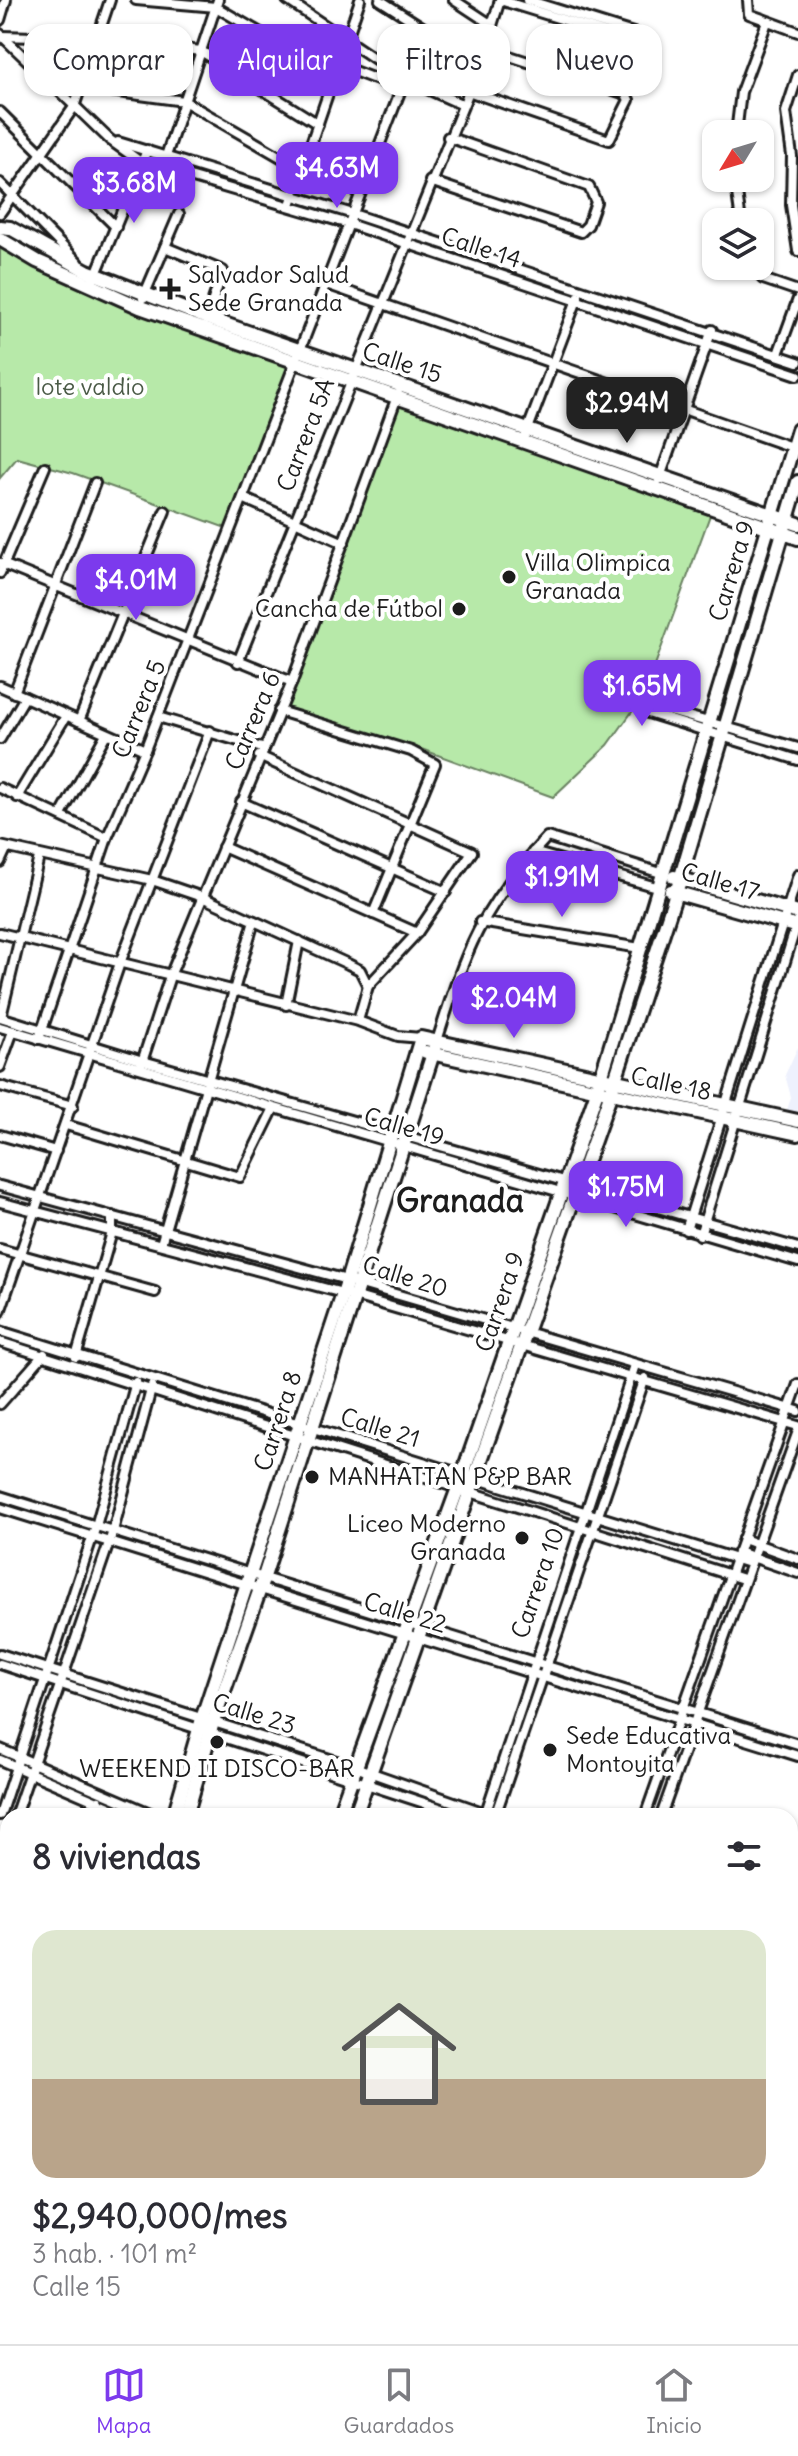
<!DOCTYPE html>
<html lang="es">
<meta charset="utf-8">
<style>
:root{--surface:#fff;--page:#f7f7f7;--text:#2b2b33;--muted:#7c7c81;--line:#e1e1e2;--accent:#7c3aed}
body{margin:0;font-family:Delius,sans-serif;background:var(--page);color:var(--text);height:100vh;display:flex;flex-direction:column;font-size:30px;white-space:nowrap}
*{box-sizing:border-box;margin:0}
p{font-size:26px;color:var(--muted)}
.icon{flex:none;width:44px;height:44px;fill:none;stroke:currentColor;stroke-width:2;stroke-linecap:round;stroke-linejoin:round}
.map{position:relative;flex:1;overflow:hidden}
.side{position:absolute;left:0px;top:1808px;width:798px;height:536px;display:flex;flex-direction:column;background:var(--surface);border-radius:24px 24px 0 0;box-shadow:0 2px 6px #0004}
.side>*{flex:none}
.hud{position:absolute;left:24px;top:24px;width:750px;height:72px;display:flex;gap:16px}
.needle{width:52px;rotate:232deg}
.controls{position:absolute;left:702px;top:120px;display:grid;gap:16px}
.controls a{display:grid;place-items:center;width:72px;height:72px;border-radius:16px;background:var(--surface);box-shadow:0 2px 6px #0004;font-size:40px}
.price{position:absolute;translate:-50% -68px;padding:0 18px;border-radius:16px;background:var(--accent);color:#fff;font-size:26px;line-height:52px;filter:drop-shadow(0 2px 4px #0008)}
.price::after{content:'';position:absolute;left:50%;top:48px;width:24px;height:18px;margin-left:-12px;background:inherit;clip-path:polygon(0 0,100% 0,50% 100%)}
.price.on{background:#222;color:#fff}
ul{padding:0;list-style:none}
li{display:grid;align-content:center;gap:16px;height:424px;padding:0 32px}
li span{display:grid;place-items:center;height:248px;border-radius:24px;color:#555}
li>.icon{margin-inline-start:auto}
span .icon{width:144px;height:144px;fill:#fffc;stroke-width:1}
li b{font-size:34px}
h2{display:flex;justify-content:space-between;align-items:center;height:96px;padding:0 32px;font-size:34px}
.pill{padding:0 28px;border-radius:24px;background:var(--surface);box-shadow:0 2px 6px #0004;font-size:28px;line-height:72px}
.pill.on{background:var(--accent);color:#fff}
.tabs{display:flex;justify-content:space-around;align-items:center;height:112px;border-top:2px solid var(--line);background:var(--surface);font-size:22px;color:var(--muted)}
.tabs a{display:grid;justify-items:center;gap:4px}
.tabs .on{color:var(--accent)}
.map>svg:first-child{display:block}
.built{fill:#eef1fd}
.green{fill:#b7e9a9;stroke:#6a8262;stroke-width:2}
.lines{fill:none;stroke-linecap:round;stroke-linejoin:round}
.street-casing{stroke:#1c1c1c;stroke-width:14}
.secondary-casing{stroke:#1c1c1c;stroke-width:18}
.street{stroke:#fff;stroke-width:8}
.secondary{stroke:#fff;stroke-width:12}
.poi-dot{fill:#1c1c1c;stroke:#fff;stroke-width:3}
.labels{text-anchor:middle;stroke-width:8;stroke-linejoin:round;paint-order:stroke}
.street-label{font-size:24px;fill:#1c1c1c;stroke:#fff}
.poi-label{font-size:24px;fill:#1c1c1c;stroke:#fff;text-anchor:start}
.park-label{font-size:24px;fill:#4a5a46;stroke:#fff}
.district-label{font-size:32px;font-weight:bold;fill:#1c1c1c;stroke:#fff}
</style>
<div class="map">
<svg width="798" height="2344" viewBox="0 0 798 2344">
<rect width="100%" height="100%" fill="#fff"/>
<filter id="ink" filterUnits="userSpaceOnUse"><feTurbulence type="fractalNoise" baseFrequency=".0125" numOctaves="2"/><feDisplacementMap in="SourceGraphic" scale="16" xChannelSelector="R" yChannelSelector="G"/><feConvolveMatrix kernelMatrix="1 2 1 2 8 2 1 2 1" color-interpolation-filters="sRGB"/></filter>
<g filter="url(#ink)">
<g class="built">
<polygon points="798,1047 798,1119 785,1117 791,1097 785,1075"/>
<polygon points="0,2108 8,2112 8,2229 0,2226"/>
<polygon points="745,2336 789,2336 786,2344 732,2344"/>
</g>
<g class="green">
<polygon points="0,248 105,299 291,365 226,528 73,473 17,458 0,478"/>
<polygon points="401,404 710,515 644,695 608,745 553,797 413,746 280,710 370,472"/>
</g>
<g class="lines">
<g class="street-casing">
<g id="street">
<polyline points="136,0 216,7 334,76"/>
<polyline points="287,0 405,79 461,104"/>
<polyline points="380,0 480,64"/>
<polyline points="454,0 492,25"/>
<polyline points="748,0 749,14 798,32"/>
<polyline points="0,20 6,0"/>
<polyline points="0,34 110,140 142,163 349,224 798,375"/>
<polyline points="2,36 97,39 201,51 318,124"/>
<polyline points="338,65 401,89"/>
<polyline points="798,75 786,112 792,156 791,205 798,251"/>
<polyline points="46,77 81,87 184,101 303,170"/>
<polyline points="468,91 609,140 629,100 626,94 485,48"/>
<polyline points="0,112 116,227"/>
<polyline points="736,134 741,92 767,22"/>
<polyline points="118,142 353,214 798,362"/>
<polyline points="162,168 218,0"/>
<polyline points="735,178 741,222"/>
<polyline points="430,181 581,232 588,225 596,202 589,187 448,137"/>
<polyline points="0,183 78,262"/>
<polyline points="291,202 360,0"/>
<polyline points="0,213 74,107 110,0"/>
<polyline points="165,247 223,271 206,320"/>
<polyline points="751,266 763,279 798,291"/>
<polyline points="94,279 147,150"/>
<polyline points="326,284 797,449"/>
<polyline points="143,298 179,214"/>
<polyline points="778,354 798,299"/>
<polyline points="526,434 578,297"/>
<polyline points="659,480 712,330"/>
<polyline points="243,498 344,543"/>
<polyline points="0,563 292,682"/>
<polyline points="0,573 45,467"/>
<polyline points="238,662 480,64 500,0 645,45 646,37 527,0"/>
<polyline points="0,686 145,750"/>
<polyline points="14,693 95,483"/>
<polyline points="279,711 411,751 435,764 373,914"/>
<polyline points="158,717 262,748"/>
<polyline points="79,721 165,511"/>
<polyline points="0,739 25,697"/>
<polyline points="798,748 649,705 645,709 648,713 798,760"/>
<polyline points="259,756 472,852 417,933 368,986 358,1021"/>
<polyline points="0,788 107,838"/>
<polyline points="17,797 66,716"/>
<polyline points="241,802 446,892"/>
<polyline points="61,815 106,734"/>
<polyline points="0,846 152,880 202,897 348,964 360,970 368,986"/>
<polyline points="223,847 417,933"/>
<polyline points="533,852 660,888"/>
<polyline points="0,862 6,849"/>
<polyline points="480,922 640,948"/>
<polyline points="0,933 358,1021 398,1036 421,1038"/>
<polyline points="286,1005 299,941"/>
<polyline points="0,1017 143,1061 798,1248"/>
<polyline points="1,1017 39,857"/>
<polyline points="0,1027 798,1262"/>
<polyline points="39,1039 107,838 145,750 405,79"/>
<path d="M 437,1041 C 466,949 480,909 547,837 L 664,874"/>
<polyline points="141,1065 170,976 292,682 398,394"/>
<polyline points="0,1067 13,1031"/>
<polyline points="0,1086 73,1106"/>
<polyline points="66,1125 240,1177 273,1110"/>
<polyline points="0,1135 56,1151"/>
<polyline points="0,1186 347,1280 798,1411"/>
<polyline points="0,1202 354,1296 798,1426"/>
<polyline points="686,1230 798,875"/>
<polyline points="700,1235 798,920"/>
<polyline points="161,1244 254,921"/>
<polyline points="0,1249 155,1292"/>
<polyline points="0,1312 120,963 210,731"/>
<polyline points="0,1331 749,1563"/>
<polyline points="0,1342 743,1579"/>
<polyline points="76,1357 112,1232 112,1216"/>
<polyline points="0,1404 44,1354"/>
<polyline points="0,1496 798,1744"/>
<polyline points="0,1508 798,1756"/>
<polyline points="743,1539 798,1559"/>
<polyline points="738,1552 798,1573"/>
<polyline points="0,1654 355,1767 494,1816"/>
<polyline points="0,1664 464,1816"/>
<polyline points="0,1749 157,1816"/>
<polyline points="0,1760 130,1816"/>
<polyline points="0,1815 96,1526 136,1382"/>
<polyline points="485,1815 635,1365"/>
<polyline points="15,1816 113,1531 152,1386"/>
<polyline points="93,1816 99,1801"/>
<polyline points="495,1816 645,1378"/>
<polyline points="645,1816 798,1384"/>
<polyline points="661,1816 798,1431"/>
<polyline points="0,1858 8,1836"/>
<polyline points="790,1875 798,1852"/>
<polyline points="0,1921 8,1924"/>
<polyline points="790,1923 798,1900"/>
<polyline points="0,1934 8,1938"/>
<polyline points="790,1984 798,1977"/>
<polyline points="790,2090 798,2094"/>
<polyline points="0,2092 8,2096"/>
<polyline points="0,2103 8,2106"/>
<polyline points="790,2105 798,2109"/>
<polyline points="790,2208 798,2203"/>
<polyline points="0,2242 8,2246"/>
<polyline points="0,2256 8,2260"/>
<polyline points="790,2262 798,2266"/>
<polyline points="20,2336 35,2344"/>
<polyline points="163,2336 178,2344"/>
<polyline points="189,2336 205,2344"/>
<polyline points="467,2336 484,2344"/>
<polyline points="313,2344 316,2336"/>
<polyline points="327,2344 330,2336"/>
<polyline points="371,2344 377,2336"/>
<polyline points="432,2344 439,2336"/>
<polyline points="792,2344 798,2327"/>
</g>
</g>
<g class="secondary-casing">
<g id="secondary">
<polyline points="0,227 10,228 87,271 207,318 798,524"/>
<polyline points="0,239 37,261 140,307 798,538"/>
<polyline points="674,877 798,913"/>
<polyline points="671,891 798,927"/>
<polyline points="426,1052 798,1134"/>
<polyline points="174,1816 202,1719 343,1294 421,1038 798,1121"/>
<polyline points="186,1816 213,1722 260,1589 437,1041"/>
<polyline points="338,1816 458,1488 596,1094 798,430"/>
<polyline points="355,1816 609,1098 676,893 798,482"/>
<polyline points="790,2284 798,2279"/>
<polyline points="790,2298 798,2293"/>
<polyline points="0,2338 8,2320"/>
<polyline points="150,2344 153,2336"/>
<polyline points="164,2344 167,2336"/>
<polyline points="691,2344 704,2336"/>
<polyline points="712,2344 726,2336"/>
</g>
</g>
<use href="#street" class="street"/>
<use href="#secondary" class="secondary"/>
</g>
</g>
<g class="poi-dot">
<path d="M166 277h8v8h8v8h-8v8h-8v-8h-8v-8h8z"/>
<circle cx="509" cy="577" r="8"/>
<circle cx="459" cy="609" r="8"/>
<circle cx="312" cy="1477" r="8"/>
<circle cx="522" cy="1538" r="8"/>
<circle cx="217" cy="1742" r="8"/>
<circle cx="550" cy="1750" r="8"/>
</g>
<g class="labels">
<g class="street-label">
<text transform="translate(481 248) rotate(18)" y="8">Calle 14</text>
<text transform="translate(402 363) rotate(18)" y="8">Calle 15</text>
<text transform="translate(306 435) rotate(-69)" y="8">Carrera 5A</text>
<text transform="translate(732 571) rotate(-73)" y="8">Carrera 9</text>
<text transform="translate(139 709) rotate(-68)" y="8">Carrera 5</text>
<text transform="translate(253 721) rotate(-67)" y="8">Carrera 6</text>
<text transform="translate(720 882) rotate(16)" y="8">Calle 17</text>
<text transform="translate(671 1084) rotate(12)" y="8">Calle 18</text>
<text transform="translate(404 1127) rotate(16)" y="8">Calle 19</text>
<text transform="translate(405 1277) rotate(17)" y="8">Calle 20</text>
<text transform="translate(500 1302) rotate(-71)" y="8">Carrera 9</text>
<text transform="translate(278 1421) rotate(-72)" y="8">Carrera 8</text>
<text transform="translate(380 1428) rotate(17)" y="8">Calle 21</text>
<text transform="translate(538 1583) rotate(-71)" y="8">Carrera 10</text>
<text transform="translate(405 1613) rotate(17)" y="8">Calle 22</text>
<text transform="translate(254 1714) rotate(17)" y="8">Calle 23</text>
</g>
<g class="poi-label">
<text x="188" y="283">Salvador Salud<tspan x="188" dy="28">Sede Granada</tspan></text>
<text x="525" y="571">Villa Olimpica<tspan x="525" dy="28">Granada</tspan></text>
<text x="443" y="617" text-anchor="end">Cancha de Fútbol</text>
<text x="328" y="1485">MANHATTAN P&amp;P BAR</text>
<text x="506" y="1532" text-anchor="end">Liceo Moderno<tspan x="506" dy="28">Granada</tspan></text>
<text x="566" y="1744">Sede Educativa<tspan x="566" dy="28">Montoyita</tspan></text>
<text x="217" y="1777" text-anchor="middle">WEEKEND II DISCO-BAR</text>
</g>
<g class="park-label">
<text x="90" y="395">lote valdio</text>
</g>
<g class="district-label">
<text x="460" y="1212">Granada</text>
</g>
</g>
</svg>
<div class="controls">
<a><svg class="needle" viewBox="-14 -14 28 28"><path d="M0-13l5 13h-10z" fill="#e53935"/><path d="M0 13l5-13h-10z" fill="#7c7c81"/></svg></a>
<a><svg class="icon" aria-label="layers" viewBox="0 0 24 24"><path d="M12 4l9 5-9 5-9-5zM3 14l9 5 9-5"/></svg></a>
</div>
<b class="price" style="left:337px;top:210px">$4.63M</b>
<b class="price" style="left:134px;top:225px">$3.68M</b>
<b class="price on" style="left:627px;top:445px">$2.94M</b>
<b class="price" style="left:136px;top:622px">$4.01M</b>
<b class="price" style="left:642px;top:728px">$1.65M</b>
<b class="price" style="left:562px;top:919px">$1.91M</b>
<b class="price" style="left:514px;top:1040px">$2.04M</b>
<b class="price" style="left:626px;top:1229px">$1.75M</b>
<div class="hud">
<a class="pill">Comprar</a>
<a class="pill on">Alquilar</a>
<a class="pill">Filtros</a>
<a class="pill">Nuevo</a>
</div>
<section class="side">
<h2>8 viviendas<svg class="icon" aria-label="filters" viewBox="0 0 24 24"><path d="M4 7h16M4 17h16"/><circle cx="9" cy="7" r="2"/><circle cx="15" cy="17" r="2"/></svg></h2>
<ul>
<li><span style="background:linear-gradient(#dfe7d0 60%,#b9a48a 0)"><svg class="icon" aria-label="home" viewBox="0 0 24 24"><path d="M3 11l9-7 9 7M6 9v11h12V9"/></svg></span><div><b>$2,940,000/mes</b><p>3 hab. · 101 m²</p><p>Calle 15</p></div></li>
</ul>
</section>
</div>
<nav class="tabs">
<a class="on"><svg class="icon" aria-label="map" viewBox="0 0 24 24"><path d="M3 6l6-2 6 2 6-2v14l-6 2-6-2-6 2zM9 4v14M15 6v14"/></svg>Mapa</a>
<a><svg class="icon" aria-label="saved" viewBox="0 0 24 24"><path d="M7 4h10v16l-5-4-5 4z"/></svg>Guardados</a>
<a><svg class="icon" aria-label="home" viewBox="0 0 24 24"><path d="M3 11l9-7 9 7M6 9v11h12V9"/></svg>Inicio</a>
</nav>
